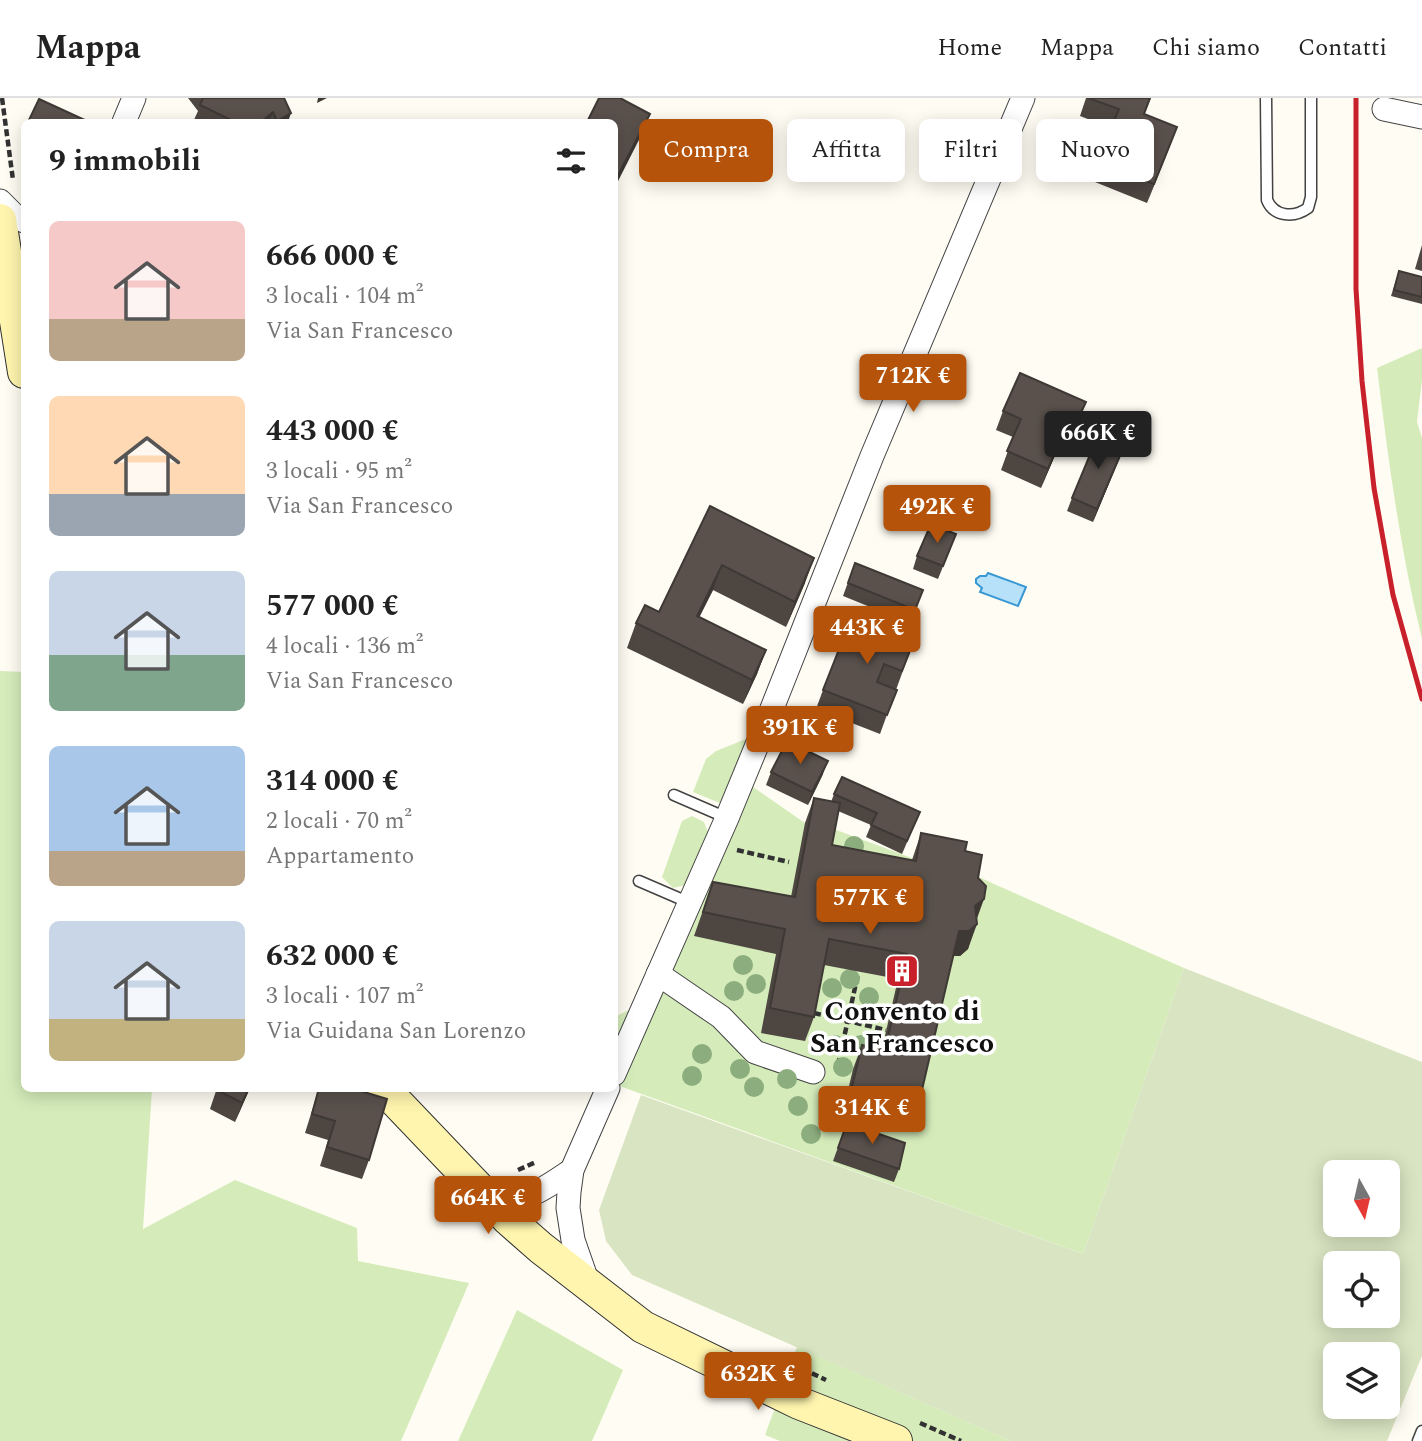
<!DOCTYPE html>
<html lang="it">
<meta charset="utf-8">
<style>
:root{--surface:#fff;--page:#f2f2f2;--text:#222;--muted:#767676;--line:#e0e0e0;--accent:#b45309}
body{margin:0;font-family:Spectral,serif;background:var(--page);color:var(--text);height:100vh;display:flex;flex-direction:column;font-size:26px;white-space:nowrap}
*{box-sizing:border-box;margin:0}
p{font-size:23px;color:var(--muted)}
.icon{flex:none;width:38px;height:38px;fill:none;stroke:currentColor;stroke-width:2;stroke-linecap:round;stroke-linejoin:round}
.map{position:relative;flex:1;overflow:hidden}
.sheet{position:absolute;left:21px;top:21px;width:597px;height:973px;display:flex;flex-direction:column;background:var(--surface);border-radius:10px;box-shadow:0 4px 18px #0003}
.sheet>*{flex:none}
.banner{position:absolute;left:639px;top:21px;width:665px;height:63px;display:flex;gap:14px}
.needle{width:46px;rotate:172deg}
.tools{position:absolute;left:1323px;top:1062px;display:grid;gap:14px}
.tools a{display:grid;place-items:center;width:77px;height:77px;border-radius:10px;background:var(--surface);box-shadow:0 4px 18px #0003;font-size:35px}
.price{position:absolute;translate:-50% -60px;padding:0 16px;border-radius:7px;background:var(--accent);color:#fff;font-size:23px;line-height:46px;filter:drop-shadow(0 2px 4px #0008)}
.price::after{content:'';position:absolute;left:50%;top:42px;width:21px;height:16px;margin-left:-10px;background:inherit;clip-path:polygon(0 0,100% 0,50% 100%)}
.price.current{background:#222;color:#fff}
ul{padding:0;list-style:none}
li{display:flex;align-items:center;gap:21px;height:175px;padding:0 28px}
li span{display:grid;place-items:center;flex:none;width:196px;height:140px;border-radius:10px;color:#555}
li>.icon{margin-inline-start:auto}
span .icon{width:84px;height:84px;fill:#fffc;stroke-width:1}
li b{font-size:30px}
h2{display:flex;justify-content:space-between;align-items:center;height:84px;padding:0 28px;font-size:30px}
.chip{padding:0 24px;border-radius:10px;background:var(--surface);box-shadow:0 4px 18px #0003;font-size:24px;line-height:63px}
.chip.current{background:var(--accent);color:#fff}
header{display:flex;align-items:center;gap:42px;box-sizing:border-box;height:98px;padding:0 35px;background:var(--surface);border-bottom:2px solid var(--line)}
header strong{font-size:33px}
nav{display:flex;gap:38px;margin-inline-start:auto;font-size:24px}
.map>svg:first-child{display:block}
.green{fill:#d5ecba}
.cemetery{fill:#d9e4c2;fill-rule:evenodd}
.water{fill:#b6e1f9;stroke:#3998d3;stroke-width:2}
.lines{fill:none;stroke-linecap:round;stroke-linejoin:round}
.lane-casing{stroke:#434343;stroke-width:13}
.street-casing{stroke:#434343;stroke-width:25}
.secondary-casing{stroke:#323232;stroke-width:34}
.path{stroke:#323232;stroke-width:4.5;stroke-dasharray:7 3.5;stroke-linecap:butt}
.lane{stroke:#fff;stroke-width:10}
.street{stroke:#fff;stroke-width:23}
.secondary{stroke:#fff5ae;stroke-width:32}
.rail{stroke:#c8212b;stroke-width:5}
.tree{fill:#8cad7d}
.wall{fill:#4d4641}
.shaded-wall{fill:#3f3935}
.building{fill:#5a514c;stroke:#3f3935;stroke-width:2}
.labels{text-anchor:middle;stroke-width:7;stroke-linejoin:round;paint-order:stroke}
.poi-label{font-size:28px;font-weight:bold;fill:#101010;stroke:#fff}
</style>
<header>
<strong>Mappa</strong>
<nav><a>Home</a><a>Mappa</a><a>Chi siamo</a><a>Contatti</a></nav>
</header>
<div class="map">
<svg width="1422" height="1343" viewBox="0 0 1422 1343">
<rect width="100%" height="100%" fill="#fffdf3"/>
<g class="green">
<path d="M 1422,250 L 1422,282 L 1417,324 L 1422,340 L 1422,541 C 1400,452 1388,360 1377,270 Z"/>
<polygon points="0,573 24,574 24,990 152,991 143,1131 235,1082 357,1130 358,1163 469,1185 401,1343 0,1343"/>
<polygon points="751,639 722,706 693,694 706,661 716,653"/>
<polygon points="743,682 805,725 831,730 912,760 958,769 994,786 1184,870 1083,1156 614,986"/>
<polygon points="692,718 704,724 708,734 686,787 673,790 662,779 682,723"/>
<polygon points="672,814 674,815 614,951 614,919 629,912"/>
<polygon points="517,1212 623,1272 592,1343 458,1343"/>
<polygon points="797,1249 1011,1343 780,1343 765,1337"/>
</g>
<path class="cemetery" d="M 1184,870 L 1422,964 L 1422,1258 L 1387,1343 L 1011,1343 L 632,1177 L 606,1143 L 599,1112 L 641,997 L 1083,1156 ZM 1335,1074 L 1388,1074 L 1388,1127 L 1335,1127 ZM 1335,1166 L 1388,1166 L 1388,1218 L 1335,1218 ZM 1335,1256 L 1388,1256 L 1388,1309 L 1335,1309 Z"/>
<polygon class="water" points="988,475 1026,489 1018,508 980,494 982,490 976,485 976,481 980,478 986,478"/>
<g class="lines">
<g class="lane-casing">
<g id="lane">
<path d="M 1266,0 L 1267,102 C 1274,119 1294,120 1308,110 L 1311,99 L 1311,0"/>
<polyline points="674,697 727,720"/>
<polyline points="639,783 690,805"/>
<polyline points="1418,1343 1422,1333"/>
</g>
</g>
<g class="street-casing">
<g id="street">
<polyline points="1384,11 1422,19"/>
<polyline points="124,24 134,0"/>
<polyline points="0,103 13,116 24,123"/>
<polyline points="658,876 721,919 755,954 813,974"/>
<polyline points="614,976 727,720 769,618 872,358 1023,0"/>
<path d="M 480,1093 C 489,1095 498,1100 507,1101 C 529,1103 554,1084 572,1072"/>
<polyline points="589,1188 573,1142 568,1110 569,1094 572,1072 608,990"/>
</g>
</g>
<g class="secondary-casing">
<g id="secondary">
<polyline points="0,122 24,274"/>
<polyline points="383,990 508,1121 541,1150 643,1229 799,1305 896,1343"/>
</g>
</g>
<g class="path">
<polyline points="2,0 13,82"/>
<polyline points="737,752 789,764"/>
<polyline points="814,915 886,932"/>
<polyline points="838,967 858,876"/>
<polyline points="518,1072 536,1064"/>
<polyline points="774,1257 826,1282"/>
<polyline points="920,1325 961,1343"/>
</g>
<use href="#lane" class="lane"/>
<use href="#street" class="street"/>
<use href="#secondary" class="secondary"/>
<polyline class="rail" points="1356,0 1356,191 1362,283 1374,390 1393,497 1422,601"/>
</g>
<g class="tree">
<circle cx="854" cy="748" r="10"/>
<circle cx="743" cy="867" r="10"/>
<circle cx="850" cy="881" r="10"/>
<circle cx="756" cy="886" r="10"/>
<circle cx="832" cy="890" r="10"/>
<circle cx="734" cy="893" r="10"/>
<circle cx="869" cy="899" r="10"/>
<circle cx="835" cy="947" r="10"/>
<circle cx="861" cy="947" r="10"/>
<circle cx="702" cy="956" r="10"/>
<circle cx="843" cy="969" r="10"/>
<circle cx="740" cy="971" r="10"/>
<circle cx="692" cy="978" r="10"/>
<circle cx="787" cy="981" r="10"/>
<circle cx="754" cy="989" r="10"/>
<circle cx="798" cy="1008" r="10"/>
<circle cx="811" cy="1036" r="10"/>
</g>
<g class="wall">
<polygon points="188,0 284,0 288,24 193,24 198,13"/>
<polygon points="1086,0 1151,0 1144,16 1177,29 1147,105 1090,82 1111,30 1080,18"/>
<polygon points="1422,147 1422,173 1415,171"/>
<polygon points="1397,179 1422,179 1422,206 1391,198"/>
<polygon points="1003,313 1079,323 1070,344 1062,341 1041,390 1001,372 1013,339 996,332"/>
<polygon points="1120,359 1093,424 1067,413 1072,400"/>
<polygon points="710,408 805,485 786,529 713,492 699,519 766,552 757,576 743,606 627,550 636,525 659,514"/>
<polygon points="956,436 938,481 913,471 917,458"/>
<polygon points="855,465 923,492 910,525 843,498"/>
<polygon points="913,545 880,636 816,611 823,592"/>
<polygon points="771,674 823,676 808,707 766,687"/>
<polygon points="834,696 920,714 902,756 866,739 871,727 838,713 832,747 912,762 921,735 965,753 978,780 976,822 968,851 960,858 953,858 918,1009 909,1033 842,1018 853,971 862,947 882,951 898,881 824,867 814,919 805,943 761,935 776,856 694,838 713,784 791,799 805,725 814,700 831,704"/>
<polygon points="217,990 250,990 235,1024 210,1011"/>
<polygon points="319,990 351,990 369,1062 362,1081 320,1068 328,1042 305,1035"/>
<polygon points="847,1025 899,1071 894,1084 833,1063"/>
</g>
<g class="shaded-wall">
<polygon points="318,0 327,0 317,5"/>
<polygon points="273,14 269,24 261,24"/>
<polygon points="291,15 288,24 277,24 277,23"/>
<polygon points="650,16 643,34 614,91 614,85"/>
<polygon points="1177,29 1170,48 1147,105 1154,86"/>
<polygon points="1086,304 1079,323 1070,344 1076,325"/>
<polygon points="1069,322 1062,341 1041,390 1048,371"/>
<polygon points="1125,346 1120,359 1093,424 1097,411"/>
<polygon points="814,460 805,485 786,529 795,504"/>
<polygon points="722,467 713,492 688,542 697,518"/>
<polygon points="766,552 757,576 743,606 752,582"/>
<polygon points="828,663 823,676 808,707 812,694"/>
<polygon points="984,801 975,826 975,808"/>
<polygon points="977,826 968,851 960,858 950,857 959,833"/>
<polygon points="249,990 250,990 235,1024 242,1005"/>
</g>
<g class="building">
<polygon points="203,0 284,0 291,15 277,23 273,14 261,24 235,24 200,7"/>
<polygon points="599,0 620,0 650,16 614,85 614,24 587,24"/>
<polygon points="1088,0 1150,0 1144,16 1177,29 1154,86 1097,63 1119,11"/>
<polygon points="39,1 89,24 34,24 29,22"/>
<polygon points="1399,173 1422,179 1422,199 1394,192"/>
<polygon points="1020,275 1086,304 1076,325 1069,322 1048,371 1007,353 1021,321 1003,313"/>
<polygon points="1099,335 1125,346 1097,411 1072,400"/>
<polygon points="710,408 814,460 795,504 722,467 697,518 766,552 752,582 636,525 645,507 659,514"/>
<polygon points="931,426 956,436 943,468 917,458"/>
<polygon points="855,465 923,492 915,512 848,485"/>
<polygon points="851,521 913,545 902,573 884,566 877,584 897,592 887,617 823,592"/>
<polygon points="787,643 828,663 812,694 771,674"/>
<polygon points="842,679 920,714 907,743 871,727 877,715 834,696"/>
<polygon points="814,700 840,705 832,747 916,763 921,735 967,744 965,753 982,757 978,780 986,788 984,801 975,808 977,826 969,833 959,833 918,1009 851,993 862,947 885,952 907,856 829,841 814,919 770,910 785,831 703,814 713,784 795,799"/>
<polygon points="217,990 249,990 242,1005 217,992"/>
<polygon points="319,990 351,990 387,1001 369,1062 327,1049 335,1023 312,1016"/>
<polygon points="847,1025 905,1045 899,1071 838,1050"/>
</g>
<defs>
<g id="building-square" transform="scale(1.75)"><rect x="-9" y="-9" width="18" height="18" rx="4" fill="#c8212b" stroke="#fff"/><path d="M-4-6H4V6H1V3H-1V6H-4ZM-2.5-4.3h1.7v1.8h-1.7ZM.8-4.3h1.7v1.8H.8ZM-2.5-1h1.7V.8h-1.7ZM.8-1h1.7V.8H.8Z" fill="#fff"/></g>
</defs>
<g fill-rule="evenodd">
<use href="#building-square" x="902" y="873"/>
</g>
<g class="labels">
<g class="poi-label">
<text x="902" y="922">Convento di<tspan x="902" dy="32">San Francesco</tspan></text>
</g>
</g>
</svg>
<div class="tools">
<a><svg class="needle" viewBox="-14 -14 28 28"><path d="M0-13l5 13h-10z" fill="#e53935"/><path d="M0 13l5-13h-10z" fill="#767676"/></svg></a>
<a><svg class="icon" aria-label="locate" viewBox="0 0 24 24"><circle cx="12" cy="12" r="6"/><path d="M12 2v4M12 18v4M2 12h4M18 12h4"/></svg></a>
<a><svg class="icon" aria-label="layers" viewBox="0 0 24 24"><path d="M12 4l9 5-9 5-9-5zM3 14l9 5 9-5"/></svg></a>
</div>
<b class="price" style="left:913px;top:316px">712K €</b>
<b class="price current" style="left:1098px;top:373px">666K €</b>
<b class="price" style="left:937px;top:447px">492K €</b>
<b class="price" style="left:867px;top:568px">443K €</b>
<b class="price" style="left:800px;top:668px">391K €</b>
<b class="price" style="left:870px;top:838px">577K €</b>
<b class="price" style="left:872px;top:1048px">314K €</b>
<b class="price" style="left:488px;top:1138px">664K €</b>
<b class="price" style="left:758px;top:1314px">632K €</b>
<div class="banner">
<a class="chip current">Compra</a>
<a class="chip">Affitta</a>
<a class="chip">Filtri</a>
<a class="chip">Nuovo</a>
</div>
<section class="sheet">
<h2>9 immobili<svg class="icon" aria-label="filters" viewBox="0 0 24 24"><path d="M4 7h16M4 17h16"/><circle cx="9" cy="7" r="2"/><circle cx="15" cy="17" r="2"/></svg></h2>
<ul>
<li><span style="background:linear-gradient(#f6c9c9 70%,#b9a48a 0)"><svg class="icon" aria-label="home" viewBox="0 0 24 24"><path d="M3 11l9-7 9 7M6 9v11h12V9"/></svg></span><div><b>666 000 €</b><p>3 locali · 104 m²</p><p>Via San Francesco</p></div></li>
<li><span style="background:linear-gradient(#ffd9b3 70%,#9aa5b1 0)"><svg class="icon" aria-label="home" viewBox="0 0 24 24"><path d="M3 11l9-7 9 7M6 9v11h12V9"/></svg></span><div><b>443 000 €</b><p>3 locali · 95 m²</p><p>Via San Francesco</p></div></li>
<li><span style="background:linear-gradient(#c9d6e8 60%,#7fa58c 0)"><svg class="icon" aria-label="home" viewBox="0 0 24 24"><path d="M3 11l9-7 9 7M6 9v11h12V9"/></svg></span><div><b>577 000 €</b><p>4 locali · 136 m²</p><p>Via San Francesco</p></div></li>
<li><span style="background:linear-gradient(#a9c7e8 75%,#b9a48a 0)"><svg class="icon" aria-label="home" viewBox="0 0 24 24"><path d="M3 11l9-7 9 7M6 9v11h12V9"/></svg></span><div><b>314 000 €</b><p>2 locali · 70 m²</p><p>Appartamento</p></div></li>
<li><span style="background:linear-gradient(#c9d6e8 70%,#c2b280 0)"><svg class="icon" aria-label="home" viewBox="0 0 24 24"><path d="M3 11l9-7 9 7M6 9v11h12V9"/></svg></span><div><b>632 000 €</b><p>3 locali · 107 m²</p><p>Via Guidana San Lorenzo</p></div></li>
</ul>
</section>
</div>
